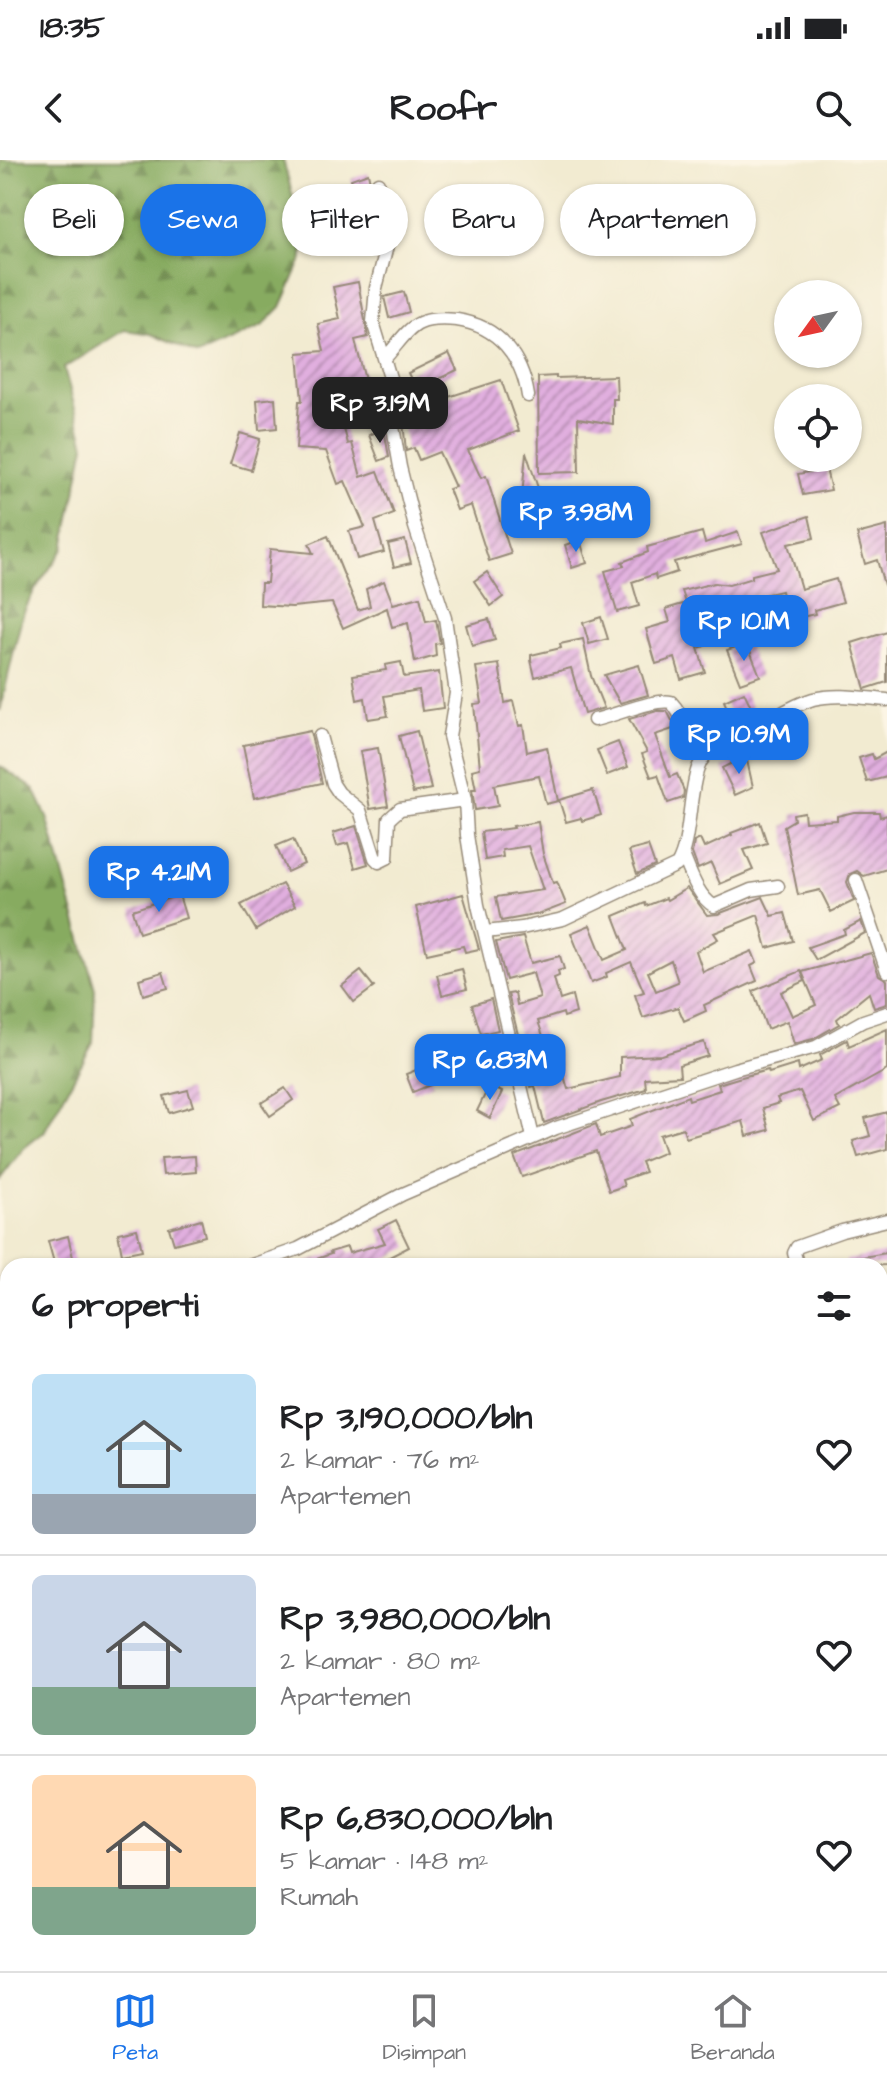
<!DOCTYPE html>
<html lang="id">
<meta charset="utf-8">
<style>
:root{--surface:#fff;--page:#f2f2f2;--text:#202124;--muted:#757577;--line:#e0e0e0;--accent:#1a73e8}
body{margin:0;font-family:"Architects Daughter",sans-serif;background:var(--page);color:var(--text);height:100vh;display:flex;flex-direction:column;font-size:30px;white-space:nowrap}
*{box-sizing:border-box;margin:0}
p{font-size:26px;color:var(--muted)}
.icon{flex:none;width:44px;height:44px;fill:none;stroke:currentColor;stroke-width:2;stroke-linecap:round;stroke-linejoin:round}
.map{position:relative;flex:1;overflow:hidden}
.sheet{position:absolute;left:0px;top:1098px;width:888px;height:714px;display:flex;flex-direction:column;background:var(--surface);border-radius:24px 24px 0 0;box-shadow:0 2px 6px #0004}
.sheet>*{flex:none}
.top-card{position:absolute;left:24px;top:24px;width:840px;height:72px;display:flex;gap:16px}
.needle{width:52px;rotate:237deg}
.tools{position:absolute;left:774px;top:120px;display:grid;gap:16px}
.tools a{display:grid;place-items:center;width:88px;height:88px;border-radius:50%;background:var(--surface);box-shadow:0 2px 6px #0004;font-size:40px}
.price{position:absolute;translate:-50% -68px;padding:0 18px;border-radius:16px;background:var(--accent);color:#fff;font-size:26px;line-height:52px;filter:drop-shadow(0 2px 4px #0008)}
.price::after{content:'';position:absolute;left:50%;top:48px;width:24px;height:18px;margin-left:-12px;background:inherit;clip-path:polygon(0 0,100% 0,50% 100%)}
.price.active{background:#222;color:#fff}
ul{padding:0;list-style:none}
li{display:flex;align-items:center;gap:24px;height:200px;padding:0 32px}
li+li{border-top:2px solid var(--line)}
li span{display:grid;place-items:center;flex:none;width:224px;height:160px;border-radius:12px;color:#555}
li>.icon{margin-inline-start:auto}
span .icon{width:96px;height:96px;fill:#fffc;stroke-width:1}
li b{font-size:34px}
h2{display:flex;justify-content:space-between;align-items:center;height:96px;padding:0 32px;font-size:34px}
.pill{padding:0 28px;border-radius:36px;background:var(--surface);box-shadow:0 2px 6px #0004;font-size:28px;line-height:72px}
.pill.active{background:var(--accent);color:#fff}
.status{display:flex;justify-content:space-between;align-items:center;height:56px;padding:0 40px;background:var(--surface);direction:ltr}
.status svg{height:22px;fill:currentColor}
header{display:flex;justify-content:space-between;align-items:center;height:104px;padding:0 32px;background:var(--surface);font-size:36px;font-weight:800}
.menu{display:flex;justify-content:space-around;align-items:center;height:112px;border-top:2px solid var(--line);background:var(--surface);font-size:22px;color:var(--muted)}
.menu a{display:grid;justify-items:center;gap:4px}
.menu .active{color:var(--accent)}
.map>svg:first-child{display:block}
.forest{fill:url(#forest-firs);stroke:#616a3f;stroke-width:2}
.building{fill:url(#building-hatch);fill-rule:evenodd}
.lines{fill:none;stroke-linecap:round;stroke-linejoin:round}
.minor-casing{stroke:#968a78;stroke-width:15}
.minor{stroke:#fff;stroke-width:12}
</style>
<div class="status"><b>18:35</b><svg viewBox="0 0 49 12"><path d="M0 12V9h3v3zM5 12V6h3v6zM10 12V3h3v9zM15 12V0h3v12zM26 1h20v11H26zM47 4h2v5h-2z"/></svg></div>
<header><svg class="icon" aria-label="back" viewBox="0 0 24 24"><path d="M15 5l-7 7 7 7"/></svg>Roofr<svg class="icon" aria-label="search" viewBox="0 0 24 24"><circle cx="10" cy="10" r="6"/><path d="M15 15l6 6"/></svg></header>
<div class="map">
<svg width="887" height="1811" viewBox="0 0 887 1811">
<defs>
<pattern id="forest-firs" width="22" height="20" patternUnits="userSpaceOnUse" patternTransform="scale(2)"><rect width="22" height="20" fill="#87ab60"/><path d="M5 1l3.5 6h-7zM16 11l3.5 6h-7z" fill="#708b4f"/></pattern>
<pattern id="building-hatch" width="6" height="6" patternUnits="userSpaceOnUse" patternTransform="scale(2)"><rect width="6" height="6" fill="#e1afdf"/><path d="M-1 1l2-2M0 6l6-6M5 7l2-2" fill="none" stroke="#b88fb4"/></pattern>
</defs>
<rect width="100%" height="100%" fill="#fcf5e5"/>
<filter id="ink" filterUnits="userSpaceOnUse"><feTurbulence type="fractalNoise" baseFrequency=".0125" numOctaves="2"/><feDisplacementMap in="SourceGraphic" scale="16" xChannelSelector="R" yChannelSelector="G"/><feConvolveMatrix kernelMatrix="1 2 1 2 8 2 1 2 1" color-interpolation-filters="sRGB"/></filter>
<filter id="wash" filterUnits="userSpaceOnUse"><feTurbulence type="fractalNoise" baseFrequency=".006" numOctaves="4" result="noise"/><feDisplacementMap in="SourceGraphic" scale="32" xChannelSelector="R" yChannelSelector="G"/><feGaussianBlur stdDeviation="1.8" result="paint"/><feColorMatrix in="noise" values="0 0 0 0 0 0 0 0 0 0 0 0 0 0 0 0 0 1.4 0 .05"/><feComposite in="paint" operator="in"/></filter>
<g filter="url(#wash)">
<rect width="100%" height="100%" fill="#f2ebd1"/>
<g class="forest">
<polygon points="0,0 283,0 302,70 303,97 281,147 262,166 198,195 151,174 125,170 64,208 85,285 64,388 34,431 22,456 0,551"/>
<polygon points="0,606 34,629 47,657 95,829 93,883 44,972 24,988 0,1019"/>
</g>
<g id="blocks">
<g class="building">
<polygon points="368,13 380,68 378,85 369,86 361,60 367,59 351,19"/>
<polygon points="358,122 368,177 355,180 369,236 356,239 352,229 338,233 340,242 337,243 338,247 324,249 320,257 326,265 343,265 348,284 352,283 361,317 378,311 394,354 375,361 384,392 357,399 349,371 365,367 345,321 338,324 326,291 296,289 299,241 302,241 298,193 324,191 318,164 340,159 333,127"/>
<polygon points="404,132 409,152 389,158 384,137"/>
<polygon points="449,193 457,210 416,230 408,213"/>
<polygon points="556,216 556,218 616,216 617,239 613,239 613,264 578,258 579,312 539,313 538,217"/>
<polygon points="501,220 519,271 468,290 481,318 486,316 511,394 489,401 471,345 457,350 449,329 455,327 439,292 419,300 414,288 406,291 402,252"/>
<polygon points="275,238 277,268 259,270 257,240"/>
<polygon points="384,269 389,297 379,301 369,275"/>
<polygon points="240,273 260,279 251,310 230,304"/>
<polygon points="526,292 538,328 537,339 522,337"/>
<polygon points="826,309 831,330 803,335 798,314"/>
<polygon points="809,356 814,378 788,384 801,429 836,419 843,442 814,450 815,454 788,460 781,431 741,440 742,444 697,456 705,486 698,488 705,512 681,519 675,498 656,504 646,469 670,462 666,449 686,443 682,431 714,423 729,425 752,418 752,415 777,409 763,372"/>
<polygon points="887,366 887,424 884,425 877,400 865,404 857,374"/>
<polygon points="702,372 705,383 738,372 742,384 674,402 677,412 656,419 655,414 632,422 639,446 617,452 605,411 624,406 622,402 648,392 647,387"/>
<polygon points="328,376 358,450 370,446 366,429 384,421 393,444 420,437 426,462 436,460 440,483 435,484 436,496 415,502 408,463 392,467 387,448 343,468 332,443 292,447 260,445 261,423 267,423 270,389 313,393 309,384"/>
<polygon points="405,380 411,403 394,407 388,384"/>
<polygon points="580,380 587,403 572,408 565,385"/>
<polygon points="487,412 503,437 491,446 474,421"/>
<polygon points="601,457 608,479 589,484 583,463"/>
<polygon points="489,459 495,480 472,486 466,465"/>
<polygon points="887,472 887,522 865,529 852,483"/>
<polygon points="583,479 591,516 604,548 584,554 571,508 535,517 531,500 531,495 561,488 560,484"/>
<polygon points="747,483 760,516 740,523 727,490"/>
<polygon points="401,502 404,517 439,512 443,548 422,551 419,530 384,536 388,556 368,559 365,538 357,540 353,515 386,510 385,505"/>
<polygon points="499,504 505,543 513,541 519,566 523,565 527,592 547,587 558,641 546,644 539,616 494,625 498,646 475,650 472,630 476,630 472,610 480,608 474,544 482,543 476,507"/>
<polygon points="639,505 648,535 620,543 604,515"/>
<polygon points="744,532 755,555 734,564 724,541"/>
<polygon points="657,551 667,551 676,568 655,575 670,617 677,614 684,631 683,638 668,643 658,615 651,617 642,594 647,592 629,559"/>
<polygon points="310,571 322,623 254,638 243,585"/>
<polygon points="417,571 431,629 413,633 399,576"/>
<polygon points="618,582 628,607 607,615 597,590"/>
<polygon points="378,588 388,646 370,649 360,591"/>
<polygon points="887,592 887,617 867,622 859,598 872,594 874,599"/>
<polygon points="746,596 753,627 735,635 722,608"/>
<polygon points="593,630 601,655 582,661 581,658 566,662 559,640"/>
<polygon points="804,652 805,662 837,660 837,656 854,652 879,652 880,657 887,655 887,709 864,716 857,711 850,714 847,722 854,741 831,752 820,730 798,735 784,666 794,660 793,654"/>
<polygon points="538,662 543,694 553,723 557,722 566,744 540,754 501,761 496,737 543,730 528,686 502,690 503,697 485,700 481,672 514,668 513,666"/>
<polygon points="760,662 767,683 744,690 753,710 720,724 711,703 698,709 692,693 694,682 700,679 704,688 732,675 731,673"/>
<polygon points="356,666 368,704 355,708 348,683 337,686 333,673"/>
<polygon points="293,679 304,704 287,712 276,686"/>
<polygon points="648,686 655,706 637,714 629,691"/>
<polygon points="282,724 295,746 256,770 241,745"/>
<path d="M 687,728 L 707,755 L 718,754 L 763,737 L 772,756 L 785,753 L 793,781 L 767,788 L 758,755 L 714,773 L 718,779 L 696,791 L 703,812 L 752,791 L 757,803 L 751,806 L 757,821 L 704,845 L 706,851 L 684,861 L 678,847 L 643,858 L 635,835 L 644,832 L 631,802 L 606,813 L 607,817 L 591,823 L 571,773 L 590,765 L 604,800 L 627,790 L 614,756 L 645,743 L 646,746 L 666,738 L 667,740 ZM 671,800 L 678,822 L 656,831 L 648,812 Z"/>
<polygon points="463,734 479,789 465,792 463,786 427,794 416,747"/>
<polygon points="179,735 186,758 139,773 132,750"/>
<polygon points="861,761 865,773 816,800 808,787 845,774 844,770"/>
<polygon points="523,777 531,803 560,796 564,809 558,811 559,816 554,818 560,840 572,836 576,853 564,857 563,853 538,861 545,882 553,879 568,929 620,917 620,897 661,895 704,882 708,896 679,905 680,916 645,918 646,929 601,942 544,963 535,926 531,927 508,834 515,833 517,845 540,838 533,813 506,820 496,782"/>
<polygon points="871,793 879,815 887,820 887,844 874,848 869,833 837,859 839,864 813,879 794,884 787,861 767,869 753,831 801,811 805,821 781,832 792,856 816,845 802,812"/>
<polygon points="462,809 467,829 442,835 437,815"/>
<polygon points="361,811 374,827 354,842 342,826"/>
<polygon points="163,812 168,828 143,835 139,819"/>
<polygon points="491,839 498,870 481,874 472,845"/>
<polygon points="887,869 887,910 835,939 840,948 814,961 800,931 777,938 779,943 763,948 769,970 747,976 743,961 686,978 683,968 659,975 665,992 641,1002 645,1012 622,1020 624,1026 609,1031 596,991 522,1017 514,996 596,964 600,977 632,966 630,959 688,936 689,940 720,930 718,924 738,918 768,910 769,913 798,904 799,910 822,900 820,895 847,880 849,886"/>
<polygon points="426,906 433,924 413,932 406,914"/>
<polygon points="489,926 502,932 490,958 477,951"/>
<polygon points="285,928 293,940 270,956 261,943"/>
<polygon points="188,930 193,946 169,953 164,936"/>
<polygon points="887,952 887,989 858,997 853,981 870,976 865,958"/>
<polygon points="195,996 196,1012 163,1015 161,998"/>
<polygon points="201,1059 205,1076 174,1084 169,1068"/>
<polygon points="396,1060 409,1087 372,1106 303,1106 302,1104 331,1094 330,1092 347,1087 349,1093 385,1083 378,1069"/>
<polygon points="137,1069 142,1090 122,1094 118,1073"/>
<polygon points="68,1076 75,1106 55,1106 48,1081"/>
<polygon points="886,1093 887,1105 846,1106 846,1100"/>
</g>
</g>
</g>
<g filter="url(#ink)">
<use href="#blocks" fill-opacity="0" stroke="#968a78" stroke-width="2"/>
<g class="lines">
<g class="minor-casing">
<g id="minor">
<polyline points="378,23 389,67 388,82 376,128 373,162 394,231 392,261 400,307 415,367 445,458 456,533 449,576 465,640 467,675 478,745 533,977"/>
<path d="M 385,198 C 396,187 406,169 420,163 C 431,158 446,159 457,160 C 498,166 522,196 528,236"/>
<polyline points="329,257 348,255 392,257"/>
<path d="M 594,560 C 614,556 655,538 671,542 C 687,558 686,582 703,598"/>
<polyline points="320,576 333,624 339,633 360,650 375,698 379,702 387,698 389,659 400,649 465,640"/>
<path d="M 683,695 C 690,712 698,737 714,746 L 751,730 L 778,726"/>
<polyline points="856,720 887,811"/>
<path d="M 485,772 L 522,768 L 563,759 L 677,705 C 691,682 688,637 698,608 C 708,579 743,573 768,561 C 782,553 796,544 813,539 C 836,533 863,538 887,540"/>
<polyline points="249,1106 298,1089 403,1034 556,968 735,909 816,887 863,861 887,853"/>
<polyline points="798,1106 794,1093 797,1087 842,1071 887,1060"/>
<polyline points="880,1309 887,1325"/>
<polyline points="880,1395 887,1391"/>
<polyline points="0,1477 8,1472"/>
<polyline points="0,1484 8,1491"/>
<polyline points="880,1650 887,1653"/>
<polyline points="124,1804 128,1811"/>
</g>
</g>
<use href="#minor" class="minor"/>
</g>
</g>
</svg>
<div class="tools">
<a><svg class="needle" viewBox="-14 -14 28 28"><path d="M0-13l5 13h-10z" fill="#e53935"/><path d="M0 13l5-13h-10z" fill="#757577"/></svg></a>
<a><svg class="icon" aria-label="locate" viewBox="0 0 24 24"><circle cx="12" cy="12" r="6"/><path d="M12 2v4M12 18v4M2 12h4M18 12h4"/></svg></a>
</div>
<b class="price active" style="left:380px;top:285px">Rp 3.19M</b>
<b class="price" style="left:576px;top:394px">Rp 3.98M</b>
<b class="price" style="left:744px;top:503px">Rp 10.1M</b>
<b class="price" style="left:739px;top:616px">Rp 10.9M</b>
<b class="price" style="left:159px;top:754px">Rp 4.21M</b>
<b class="price" style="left:490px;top:942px">Rp 6.83M</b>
<div class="top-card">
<a class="pill">Beli</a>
<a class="pill active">Sewa</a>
<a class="pill">Filter</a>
<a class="pill">Baru</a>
<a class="pill">Apartemen</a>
</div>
<section class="sheet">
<h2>6 properti<svg class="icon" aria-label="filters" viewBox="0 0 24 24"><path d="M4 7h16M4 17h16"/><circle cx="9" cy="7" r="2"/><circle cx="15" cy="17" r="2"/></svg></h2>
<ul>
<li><span style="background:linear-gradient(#bfe0f5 75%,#9aa5b1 0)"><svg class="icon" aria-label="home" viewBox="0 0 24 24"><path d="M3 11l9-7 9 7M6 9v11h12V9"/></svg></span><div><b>Rp 3,190,000/bln</b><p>2 kamar · 76 m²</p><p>Apartemen</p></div><svg class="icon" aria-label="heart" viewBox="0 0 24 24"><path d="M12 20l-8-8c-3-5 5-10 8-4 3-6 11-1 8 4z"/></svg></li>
<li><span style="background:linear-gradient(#c9d6e8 70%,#7fa58c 0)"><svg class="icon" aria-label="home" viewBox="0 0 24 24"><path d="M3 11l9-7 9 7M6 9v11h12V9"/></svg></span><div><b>Rp 3,980,000/bln</b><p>2 kamar · 80 m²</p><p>Apartemen</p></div><svg class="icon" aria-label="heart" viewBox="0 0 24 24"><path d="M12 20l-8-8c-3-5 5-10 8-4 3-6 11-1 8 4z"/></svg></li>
<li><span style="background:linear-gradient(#ffd9b3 70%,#7fa58c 0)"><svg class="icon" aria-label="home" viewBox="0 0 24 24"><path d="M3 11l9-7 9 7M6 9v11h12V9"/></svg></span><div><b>Rp 6,830,000/bln</b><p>5 kamar · 148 m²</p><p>Rumah</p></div><svg class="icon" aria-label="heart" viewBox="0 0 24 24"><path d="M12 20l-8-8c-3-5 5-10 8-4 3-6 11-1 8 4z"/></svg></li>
</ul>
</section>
</div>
<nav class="menu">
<a class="active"><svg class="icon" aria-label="map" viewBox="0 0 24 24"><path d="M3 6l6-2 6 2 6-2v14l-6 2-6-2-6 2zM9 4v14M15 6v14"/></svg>Peta</a>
<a><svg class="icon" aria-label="saved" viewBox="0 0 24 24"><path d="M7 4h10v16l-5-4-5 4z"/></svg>Disimpan</a>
<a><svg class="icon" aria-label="home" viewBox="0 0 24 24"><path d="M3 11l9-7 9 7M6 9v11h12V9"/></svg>Beranda</a>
</nav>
